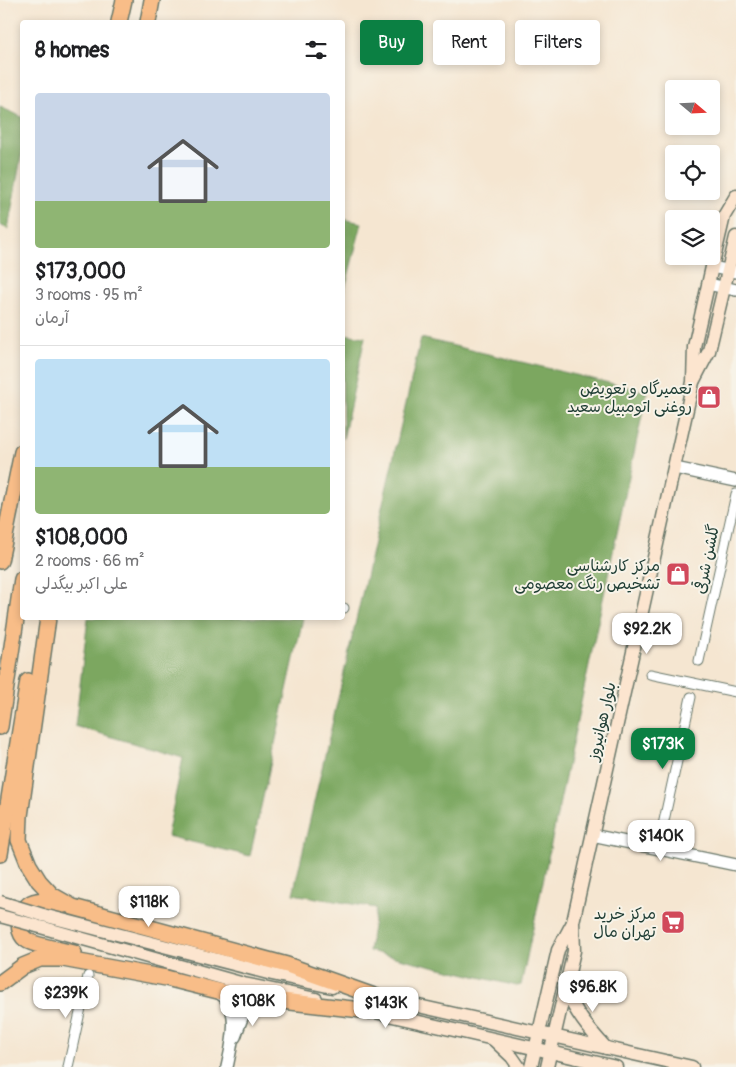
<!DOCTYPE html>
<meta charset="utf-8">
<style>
:root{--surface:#fff;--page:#f2f2f2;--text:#202124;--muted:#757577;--line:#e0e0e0;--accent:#0b8043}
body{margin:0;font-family:Pangolin,"Playpen Sans Arabic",sans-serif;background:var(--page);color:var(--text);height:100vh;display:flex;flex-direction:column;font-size:19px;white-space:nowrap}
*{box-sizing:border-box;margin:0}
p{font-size:16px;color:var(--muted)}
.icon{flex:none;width:28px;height:28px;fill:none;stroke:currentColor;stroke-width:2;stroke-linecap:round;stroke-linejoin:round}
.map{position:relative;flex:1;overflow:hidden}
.details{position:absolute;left:20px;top:20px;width:325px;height:600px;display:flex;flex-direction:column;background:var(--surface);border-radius:5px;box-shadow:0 2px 8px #0003}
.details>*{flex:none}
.top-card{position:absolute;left:360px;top:20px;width:300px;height:45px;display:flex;gap:10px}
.needle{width:32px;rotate:109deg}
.controls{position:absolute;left:665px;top:80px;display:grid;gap:10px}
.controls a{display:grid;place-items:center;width:55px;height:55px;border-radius:5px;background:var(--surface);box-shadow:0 2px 8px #0003;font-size:25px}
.price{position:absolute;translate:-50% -42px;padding:0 11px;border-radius:10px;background:#fff;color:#222;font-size:16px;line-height:32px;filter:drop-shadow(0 1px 2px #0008)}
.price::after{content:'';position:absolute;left:50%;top:30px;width:15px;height:11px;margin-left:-8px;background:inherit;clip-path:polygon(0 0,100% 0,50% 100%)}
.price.current{background:var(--accent);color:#fff}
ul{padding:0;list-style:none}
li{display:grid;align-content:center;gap:10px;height:265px;padding:0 15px}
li+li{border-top:1px solid var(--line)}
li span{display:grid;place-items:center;height:155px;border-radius:5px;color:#555}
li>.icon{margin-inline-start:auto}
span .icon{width:90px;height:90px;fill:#fffc;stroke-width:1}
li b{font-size:21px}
h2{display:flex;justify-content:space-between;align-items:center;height:60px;padding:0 15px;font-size:21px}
.tag{padding:0 18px;border-radius:5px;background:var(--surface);box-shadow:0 2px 8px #0003;font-size:18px;line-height:45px}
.tag.current{background:var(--accent);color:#fff}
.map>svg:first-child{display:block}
.forest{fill:#7ba760;stroke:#4d724a}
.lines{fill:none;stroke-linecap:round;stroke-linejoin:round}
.minor-casing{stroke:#6a786b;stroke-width:11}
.tertiary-casing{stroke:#6a786b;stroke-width:14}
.secondary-casing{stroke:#6a786b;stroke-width:15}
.trunk-casing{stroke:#6a786b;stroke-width:18}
.minor{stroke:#fff;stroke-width:9}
.tertiary{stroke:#fff;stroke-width:11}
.secondary{stroke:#fce5cf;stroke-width:12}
.trunk{stroke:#f8bd88;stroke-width:15}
.secondary-bridge-casing{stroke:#6a786b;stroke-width:15;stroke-linecap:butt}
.secondary-bridge{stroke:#fce5cf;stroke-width:12}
.labels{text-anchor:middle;stroke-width:4;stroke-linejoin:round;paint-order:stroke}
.poi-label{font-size:16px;fill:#1f3d34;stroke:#f7f3e8;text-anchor:end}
.street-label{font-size:16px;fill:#1f3d34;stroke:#f7f3e8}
</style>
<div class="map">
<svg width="736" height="1067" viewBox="0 0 736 1067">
<rect width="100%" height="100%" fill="#f7f3e8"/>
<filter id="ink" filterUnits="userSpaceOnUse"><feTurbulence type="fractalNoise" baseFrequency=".02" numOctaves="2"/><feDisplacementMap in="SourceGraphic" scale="10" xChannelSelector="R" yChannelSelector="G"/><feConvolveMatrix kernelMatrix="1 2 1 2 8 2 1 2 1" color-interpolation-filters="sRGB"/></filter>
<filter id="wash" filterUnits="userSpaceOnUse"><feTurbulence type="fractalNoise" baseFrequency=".0096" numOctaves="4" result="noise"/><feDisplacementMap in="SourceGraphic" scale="20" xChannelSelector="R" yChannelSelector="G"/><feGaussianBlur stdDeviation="1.12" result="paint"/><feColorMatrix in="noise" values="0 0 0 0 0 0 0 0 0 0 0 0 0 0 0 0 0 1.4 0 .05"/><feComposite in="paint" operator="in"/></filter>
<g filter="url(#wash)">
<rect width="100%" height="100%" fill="#f5e6d1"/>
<g class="forest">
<polygon points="0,107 22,117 22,152 8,229 0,225"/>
<polygon points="343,219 362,223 343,296 342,219"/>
<polygon points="343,334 365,337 343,439 342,334"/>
<polygon points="421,338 647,392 521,985 517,986 369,951 376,908 293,894"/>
<polygon points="88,618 303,618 250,856 167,836 183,758 75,726"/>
</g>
</g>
<g filter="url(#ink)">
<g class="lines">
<g class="minor-casing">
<g id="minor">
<polyline points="342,608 344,608"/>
<polyline points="699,661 736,494"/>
<polyline points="650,674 736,692"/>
<polyline points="658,848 691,697"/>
<polyline points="68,1067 88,976"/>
</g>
</g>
<g class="tertiary-casing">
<g id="tertiary">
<polyline points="712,267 736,272"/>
<polyline points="708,284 736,290"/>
<polyline points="675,468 736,481"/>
<polyline points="592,835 736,865"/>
<path d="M 219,993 C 242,1007 232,1044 227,1067"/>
<path d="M 235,1037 C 241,1022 244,1002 262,1001"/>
</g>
</g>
<g class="secondary-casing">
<g id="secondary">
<polyline points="694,380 709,351 736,237"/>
<polyline points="43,915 272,974 332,987"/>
<polyline points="37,926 244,984 316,999"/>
<path d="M 565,988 C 576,1014 587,1027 606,1048"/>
<polyline points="369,995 692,1067"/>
<polyline points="362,1009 616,1067"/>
<polyline points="494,1040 512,1057 519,1067"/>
<polyline points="531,1067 558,950 572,924"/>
<polyline points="547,1067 574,951 573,922 693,382 694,347 712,267 724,216 736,196"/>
</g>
</g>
<g class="trunk-casing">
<g id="trunk">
<polyline points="119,22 124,0"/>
<polyline points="148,22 152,0"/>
<polyline points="0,561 22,452"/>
<polyline points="48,618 20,816 19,840 29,865 39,881 52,895 73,907 287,965 377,997"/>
<polyline points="0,727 22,579"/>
<polyline points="0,854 28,681"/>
<path d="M 64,905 C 55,903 45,899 37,901 C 20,903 12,932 28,941 C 38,946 62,950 74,953"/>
<polyline points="0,983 23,966 40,959 63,959 166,978 238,996 370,1011"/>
</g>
</g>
<use href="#minor" class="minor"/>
<use href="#tertiary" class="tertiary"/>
<use href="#secondary" class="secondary"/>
<use href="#trunk" class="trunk"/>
<g class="secondary-bridge-casing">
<g id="secondary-bridge">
<polyline points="0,902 43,915"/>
<polyline points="0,916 37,926"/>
</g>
</g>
<use href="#secondary-bridge" class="secondary-bridge"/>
</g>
</g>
<defs>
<g id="shop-square" transform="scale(1.25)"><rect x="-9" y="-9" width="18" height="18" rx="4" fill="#d1495b" stroke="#f7f3e8"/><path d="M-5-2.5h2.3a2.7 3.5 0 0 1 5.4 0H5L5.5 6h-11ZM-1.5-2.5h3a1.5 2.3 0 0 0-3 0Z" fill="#fff"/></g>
<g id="supermarket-square" transform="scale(1.25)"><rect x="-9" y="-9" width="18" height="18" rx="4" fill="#d1495b" stroke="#f7f3e8"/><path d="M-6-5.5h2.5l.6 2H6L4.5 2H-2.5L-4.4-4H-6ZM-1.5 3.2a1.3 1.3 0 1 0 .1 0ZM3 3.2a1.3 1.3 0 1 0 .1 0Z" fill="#fff"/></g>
</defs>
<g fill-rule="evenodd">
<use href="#shop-square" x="709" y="397"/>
<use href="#shop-square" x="678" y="574"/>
<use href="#supermarket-square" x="673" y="922"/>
</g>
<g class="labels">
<g class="poi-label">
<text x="692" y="394">تعمیرگاه و تعویض<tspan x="692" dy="18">روغنی اتومبیل سعید</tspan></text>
<text x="660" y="571">مرکز کارشناسی<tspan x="660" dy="18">تشخیص رنگ معصومی</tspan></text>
<text x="656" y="919">مرکز خرید<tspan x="656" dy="18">تهران مال</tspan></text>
</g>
<g class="street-label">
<text transform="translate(706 559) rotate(-78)" y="6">گلشن شرقی</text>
<text transform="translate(601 721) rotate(-77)" y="6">بلوار هوانیروز</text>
</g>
</g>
</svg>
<div class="controls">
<a><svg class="needle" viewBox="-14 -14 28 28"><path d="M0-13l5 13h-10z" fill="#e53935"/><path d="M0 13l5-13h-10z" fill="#757577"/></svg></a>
<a><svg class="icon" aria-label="locate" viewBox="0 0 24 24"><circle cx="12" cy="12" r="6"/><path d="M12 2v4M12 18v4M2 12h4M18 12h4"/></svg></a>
<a><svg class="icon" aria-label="layers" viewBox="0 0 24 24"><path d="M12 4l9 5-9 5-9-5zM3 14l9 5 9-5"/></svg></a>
</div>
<b class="price" style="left:647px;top:655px">$92.2K</b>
<b class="price current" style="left:663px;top:770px">$173K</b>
<b class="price" style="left:661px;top:862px">$140K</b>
<b class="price" style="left:149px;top:928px">$118K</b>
<b class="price" style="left:593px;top:1013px">$96.8K</b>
<b class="price" style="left:66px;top:1019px">$239K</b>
<b class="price" style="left:253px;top:1027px">$108K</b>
<b class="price" style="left:386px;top:1029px">$143K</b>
<div class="top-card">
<a class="tag current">Buy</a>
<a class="tag">Rent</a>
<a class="tag">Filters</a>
</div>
<section class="details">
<h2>8 homes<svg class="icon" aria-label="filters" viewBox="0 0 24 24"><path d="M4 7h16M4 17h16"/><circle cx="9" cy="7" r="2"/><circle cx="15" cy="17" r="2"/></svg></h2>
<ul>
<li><span style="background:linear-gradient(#c9d6e8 70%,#8fb573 0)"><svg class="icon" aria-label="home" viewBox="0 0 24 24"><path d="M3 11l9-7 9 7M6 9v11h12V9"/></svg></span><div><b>$173,000</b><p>3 rooms · 95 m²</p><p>آرمان</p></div></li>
<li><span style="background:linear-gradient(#bfe0f5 70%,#8fb573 0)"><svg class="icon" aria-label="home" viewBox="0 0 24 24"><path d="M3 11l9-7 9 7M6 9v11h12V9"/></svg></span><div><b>$108,000</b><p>2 rooms · 66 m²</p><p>علی اکبر بیگدلی</p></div></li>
</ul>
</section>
</div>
